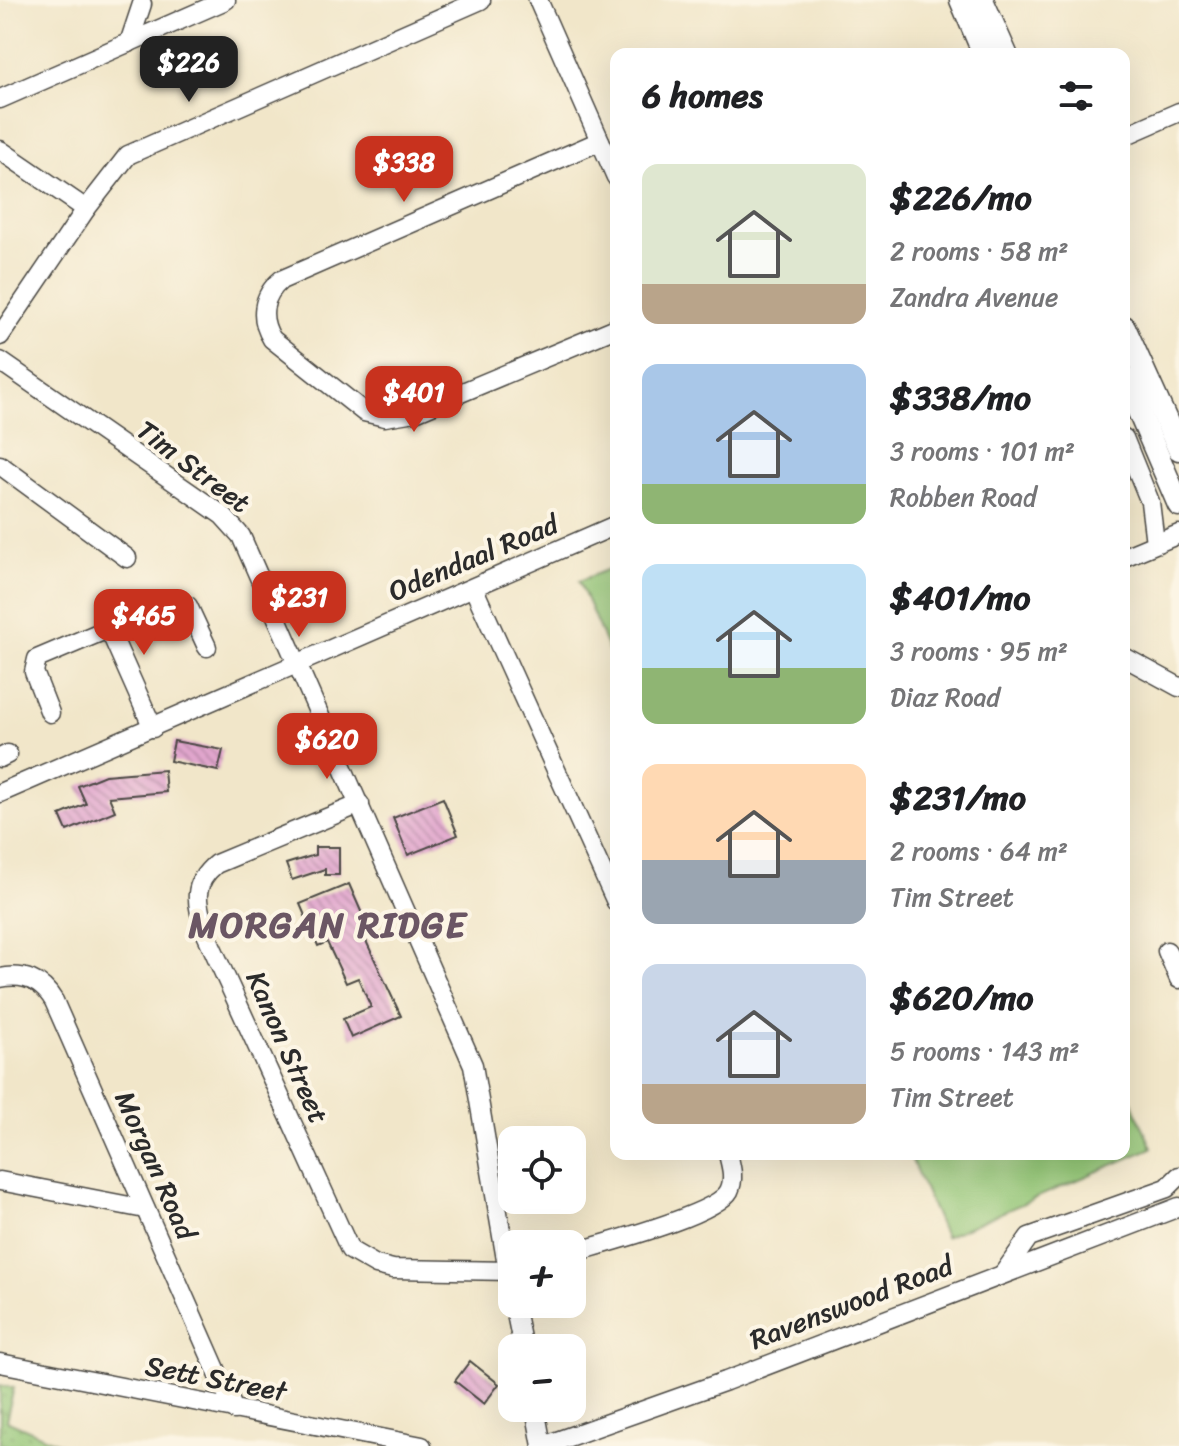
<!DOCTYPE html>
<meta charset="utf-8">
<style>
:root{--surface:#fff;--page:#f2f2f2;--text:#202124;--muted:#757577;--accent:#c8321e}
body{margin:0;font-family:Sriracha,sans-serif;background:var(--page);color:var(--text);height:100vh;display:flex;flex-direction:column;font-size:30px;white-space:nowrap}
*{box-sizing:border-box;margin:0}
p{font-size:26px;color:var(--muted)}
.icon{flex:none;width:44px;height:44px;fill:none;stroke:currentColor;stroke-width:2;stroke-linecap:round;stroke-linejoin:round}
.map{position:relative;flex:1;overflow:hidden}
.panel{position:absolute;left:610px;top:48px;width:520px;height:1112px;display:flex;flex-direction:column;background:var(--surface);border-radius:16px;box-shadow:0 8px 32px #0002}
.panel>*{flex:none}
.buttons{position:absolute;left:498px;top:1126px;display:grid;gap:16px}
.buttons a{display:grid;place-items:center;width:88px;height:88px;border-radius:16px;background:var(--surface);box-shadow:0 8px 32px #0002;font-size:40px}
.price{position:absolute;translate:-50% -68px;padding:0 18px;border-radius:16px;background:var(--accent);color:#fff;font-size:26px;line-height:52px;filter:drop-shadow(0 2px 4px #0008)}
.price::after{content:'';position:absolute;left:50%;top:48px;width:24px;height:18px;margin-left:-12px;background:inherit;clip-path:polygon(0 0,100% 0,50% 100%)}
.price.active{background:#222;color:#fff}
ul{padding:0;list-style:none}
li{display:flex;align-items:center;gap:24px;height:200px;padding:0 32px}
li span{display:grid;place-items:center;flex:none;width:224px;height:160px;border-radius:16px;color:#555}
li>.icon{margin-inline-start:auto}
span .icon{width:96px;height:96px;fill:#fffc;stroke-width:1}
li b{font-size:34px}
h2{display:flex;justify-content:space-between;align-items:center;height:96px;padding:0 32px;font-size:34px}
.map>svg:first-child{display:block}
.grass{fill:url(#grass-dots);stroke:#5e7850;stroke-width:2}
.garden{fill:#92c575;stroke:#5e7850;stroke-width:2}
.building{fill:url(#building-back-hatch)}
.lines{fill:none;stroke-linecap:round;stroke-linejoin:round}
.minor-casing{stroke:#494743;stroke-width:21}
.major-casing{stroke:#494743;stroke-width:25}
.minor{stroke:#fff;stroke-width:18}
.major{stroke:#fff;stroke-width:22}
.labels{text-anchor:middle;stroke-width:8;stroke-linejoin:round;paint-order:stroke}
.street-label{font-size:28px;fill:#2b2b2b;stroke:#fcf5e5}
.district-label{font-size:36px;font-weight:bold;letter-spacing:2px;fill:#6b5664;stroke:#fcf5e5}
</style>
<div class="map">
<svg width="1179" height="1446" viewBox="0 0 1179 1446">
<defs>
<pattern id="grass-dots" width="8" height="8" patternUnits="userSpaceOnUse" patternTransform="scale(2)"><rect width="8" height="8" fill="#92c575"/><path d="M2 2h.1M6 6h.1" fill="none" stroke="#7ea965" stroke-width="1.8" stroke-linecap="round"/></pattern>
<pattern id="building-back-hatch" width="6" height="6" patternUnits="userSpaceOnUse" patternTransform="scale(2)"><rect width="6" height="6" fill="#e1a6cd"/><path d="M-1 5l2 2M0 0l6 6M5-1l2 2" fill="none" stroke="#b787a7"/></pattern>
</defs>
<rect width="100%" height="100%" fill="#fcf5e5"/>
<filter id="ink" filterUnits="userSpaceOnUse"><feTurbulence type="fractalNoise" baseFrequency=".0125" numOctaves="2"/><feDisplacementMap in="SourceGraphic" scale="16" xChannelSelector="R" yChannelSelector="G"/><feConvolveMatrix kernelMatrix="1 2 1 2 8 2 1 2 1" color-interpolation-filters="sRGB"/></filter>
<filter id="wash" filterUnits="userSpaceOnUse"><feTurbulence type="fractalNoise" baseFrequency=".006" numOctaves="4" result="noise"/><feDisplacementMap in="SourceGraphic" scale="32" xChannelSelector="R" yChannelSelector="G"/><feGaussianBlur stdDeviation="1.8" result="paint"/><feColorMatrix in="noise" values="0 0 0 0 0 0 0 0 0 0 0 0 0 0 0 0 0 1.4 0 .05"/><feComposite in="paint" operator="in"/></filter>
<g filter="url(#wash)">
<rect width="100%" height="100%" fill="#f1e6c9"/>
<polygon class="grass" points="0,1385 14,1388 6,1420 65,1446 0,1446"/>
<g class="garden">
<polygon points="616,566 616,668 579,581"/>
<polygon points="1124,1084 1152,1148 945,1237 909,1154 1124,1154"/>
</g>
<g id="blocks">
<g class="building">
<polygon points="174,741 223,750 218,771 170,761"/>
<polygon points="164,770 166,792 109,797 115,811 67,831 60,815 86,804 78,786 105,775"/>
<polygon points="443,798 458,835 408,855 393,818"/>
<polygon points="315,847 339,847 339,875 325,875 325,869 292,880 286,864 315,855"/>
<polygon points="349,884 367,925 360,928 401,1016 351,1038 343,1019 371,1007 358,978 346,983 327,942 318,946 300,904"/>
<polygon points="470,1361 499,1384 484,1404 455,1381"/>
</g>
</g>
</g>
<g filter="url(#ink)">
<use href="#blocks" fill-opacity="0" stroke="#494743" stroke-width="2"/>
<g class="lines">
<g class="minor-casing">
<g id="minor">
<polyline points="538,0 616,177"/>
<polyline points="129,43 142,4"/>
<polyline points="0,99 226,0"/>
<polyline points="1124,136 1179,112"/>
<path d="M 600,141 L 281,280 C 262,296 259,318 272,339 L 364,412 L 385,417 L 415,412 L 616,328"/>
<polyline points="0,150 86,209"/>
<polyline points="0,336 86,209 128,155 481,0"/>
<polyline points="0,361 222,515 241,536 473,1065 512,1295"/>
<polyline points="1124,438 1150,502 1155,543"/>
<polyline points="0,465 127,558"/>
<polyline points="1124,557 1179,534"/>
<polyline points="474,589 616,902"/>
<polyline points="109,629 153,728"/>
<polyline points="1124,657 1179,687"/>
<polyline points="50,713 34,672 37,659 169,603 188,606 207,647"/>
<polyline points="0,758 8,754"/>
<polyline points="0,793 616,525"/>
<path d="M 360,804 L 216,864 C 190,885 197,904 206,934 L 350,1250 L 376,1265 L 393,1269 L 512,1271"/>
<polyline points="1167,951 1179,979"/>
<path d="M 0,978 C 23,973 42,980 54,1001 L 234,1410"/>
<polyline points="0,1181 145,1209"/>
<path d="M 572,1253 C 602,1244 716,1215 729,1191 C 735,1179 731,1166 728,1154"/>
<polyline points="1003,1274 1029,1237 1167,1188 1179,1176"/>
<polyline points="514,1304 523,1348"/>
<polyline points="0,1363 422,1446"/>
<polyline points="535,1408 542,1446"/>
<polyline points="543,1446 726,1381 1179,1207"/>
</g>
</g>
<g class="major-casing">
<g id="major">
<polyline points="961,0 984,54"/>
<polyline points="982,0 1006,54"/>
<polyline points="1124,327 1179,449"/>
<polyline points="1124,377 1179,505"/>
</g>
</g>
<use href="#minor" class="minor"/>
<use href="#major" class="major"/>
</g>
</g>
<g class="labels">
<g class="street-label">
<text transform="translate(194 466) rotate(37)" y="10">Tim Street</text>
<text transform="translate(473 557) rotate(-23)" y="10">Odendaal Road</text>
<text transform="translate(288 1047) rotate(66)" y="10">Kanon Street</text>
<text transform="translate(156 1165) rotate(66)" y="10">Morgan Road</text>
<text transform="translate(851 1302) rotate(-21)" y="10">Ravenswood Road</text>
<text transform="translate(216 1378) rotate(11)" y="10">Sett Street</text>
</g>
<g class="district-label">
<text x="328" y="937">MORGAN RIDGE</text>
</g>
</g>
</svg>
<div class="buttons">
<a><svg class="icon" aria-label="locate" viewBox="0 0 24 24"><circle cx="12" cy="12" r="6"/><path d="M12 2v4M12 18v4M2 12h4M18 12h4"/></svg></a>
<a>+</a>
<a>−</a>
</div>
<b class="price active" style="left:189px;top:104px">$226</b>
<b class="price" style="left:404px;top:204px">$338</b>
<b class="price" style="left:414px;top:434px">$401</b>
<b class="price" style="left:299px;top:639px">$231</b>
<b class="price" style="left:144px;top:657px">$465</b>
<b class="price" style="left:327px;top:781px">$620</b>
<section class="panel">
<h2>6 homes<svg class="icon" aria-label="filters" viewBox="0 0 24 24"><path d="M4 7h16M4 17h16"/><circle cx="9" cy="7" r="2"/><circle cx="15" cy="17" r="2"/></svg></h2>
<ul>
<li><span style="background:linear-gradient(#dfe7d0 75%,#b9a48a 0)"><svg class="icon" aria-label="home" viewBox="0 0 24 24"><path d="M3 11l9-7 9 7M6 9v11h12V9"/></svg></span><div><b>$226/mo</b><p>2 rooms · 58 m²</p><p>Zandra Avenue</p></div></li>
<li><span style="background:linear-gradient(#a9c7e8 75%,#8fb573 0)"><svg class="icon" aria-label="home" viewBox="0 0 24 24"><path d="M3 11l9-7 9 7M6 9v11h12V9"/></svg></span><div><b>$338/mo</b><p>3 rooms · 101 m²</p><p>Robben Road</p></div></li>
<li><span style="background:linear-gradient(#bfe0f5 65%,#8fb573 0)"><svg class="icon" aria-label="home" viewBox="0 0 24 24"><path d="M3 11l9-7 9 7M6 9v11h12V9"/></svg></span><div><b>$401/mo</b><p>3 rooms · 95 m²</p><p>Diaz Road</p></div></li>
<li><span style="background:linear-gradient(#ffd9b3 60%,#9aa5b1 0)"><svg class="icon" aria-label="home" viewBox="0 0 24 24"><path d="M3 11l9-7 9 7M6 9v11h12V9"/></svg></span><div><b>$231/mo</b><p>2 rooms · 64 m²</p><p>Tim Street</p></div></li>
<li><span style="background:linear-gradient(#c9d6e8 75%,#b9a48a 0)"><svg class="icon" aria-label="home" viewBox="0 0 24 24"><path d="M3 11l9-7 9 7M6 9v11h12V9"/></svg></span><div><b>$620/mo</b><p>5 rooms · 143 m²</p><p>Tim Street</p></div></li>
</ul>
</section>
</div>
